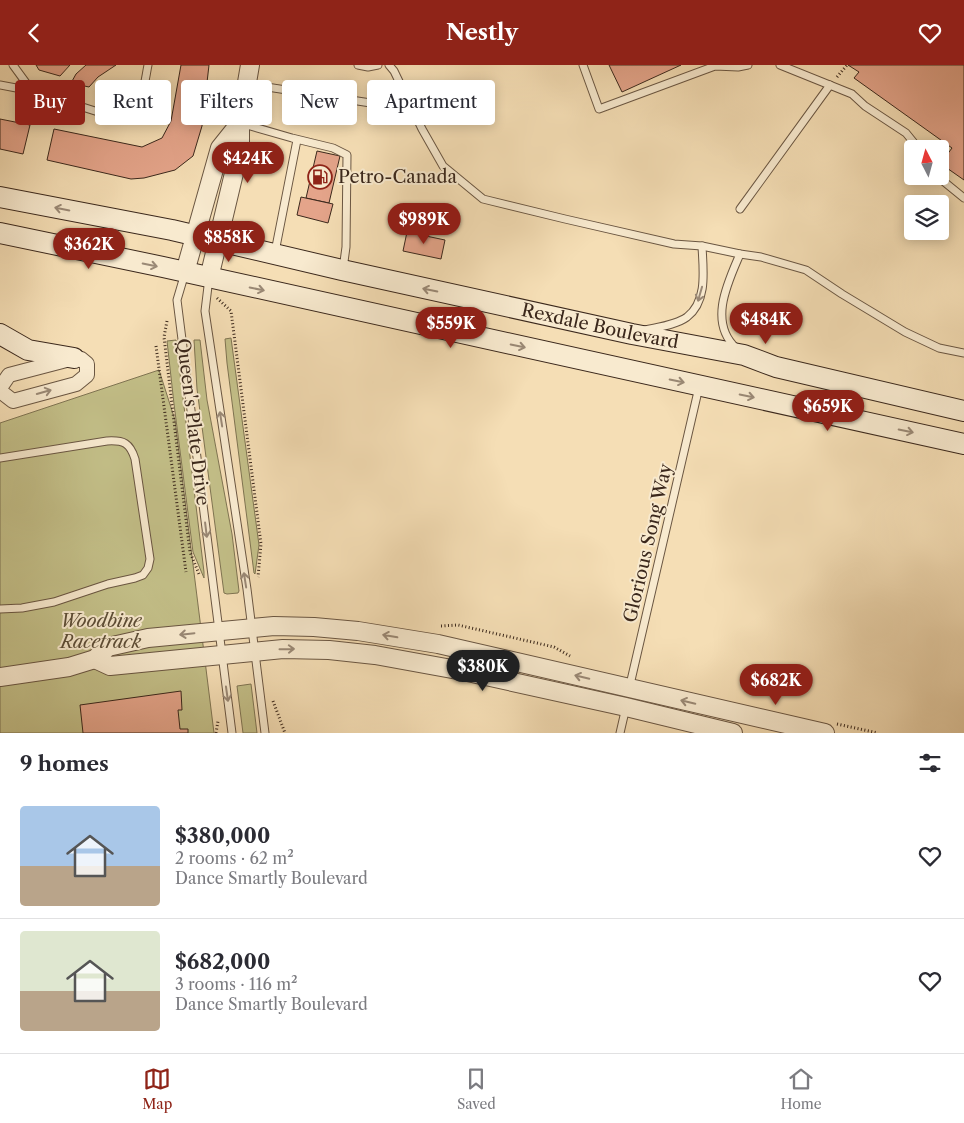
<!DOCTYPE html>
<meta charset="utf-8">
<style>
:root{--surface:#fff;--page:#f7f7f7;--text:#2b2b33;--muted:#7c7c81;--line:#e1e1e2;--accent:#8f2418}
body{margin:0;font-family:"Libre Caslon Text",serif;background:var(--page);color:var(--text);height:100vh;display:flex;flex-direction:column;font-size:19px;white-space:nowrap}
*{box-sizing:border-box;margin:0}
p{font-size:16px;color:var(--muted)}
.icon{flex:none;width:28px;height:28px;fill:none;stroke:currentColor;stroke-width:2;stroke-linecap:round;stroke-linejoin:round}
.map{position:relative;height:668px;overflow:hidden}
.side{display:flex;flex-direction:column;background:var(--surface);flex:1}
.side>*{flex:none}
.banner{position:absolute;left:15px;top:15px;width:500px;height:45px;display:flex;gap:10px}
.needle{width:32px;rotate:354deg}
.fabs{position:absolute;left:904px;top:75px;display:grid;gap:10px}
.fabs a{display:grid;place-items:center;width:45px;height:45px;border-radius:5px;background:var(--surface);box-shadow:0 2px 12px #0003;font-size:25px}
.price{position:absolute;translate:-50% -42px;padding:0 11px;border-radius:18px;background:var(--accent);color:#fff;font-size:16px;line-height:32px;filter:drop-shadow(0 1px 2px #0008)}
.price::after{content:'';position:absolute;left:50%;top:30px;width:15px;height:11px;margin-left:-8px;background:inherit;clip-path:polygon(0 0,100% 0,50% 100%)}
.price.active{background:#222;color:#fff}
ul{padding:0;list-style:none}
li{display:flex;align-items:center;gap:15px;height:125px;padding:0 20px}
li+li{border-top:1px solid var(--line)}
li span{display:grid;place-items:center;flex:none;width:140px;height:100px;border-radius:5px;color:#555}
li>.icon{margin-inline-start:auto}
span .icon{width:60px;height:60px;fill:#fffc;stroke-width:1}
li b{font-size:21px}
h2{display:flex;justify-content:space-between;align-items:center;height:60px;padding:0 20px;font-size:21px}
.tag{padding:0 18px;border-radius:5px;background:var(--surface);box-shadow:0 2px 12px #0003;font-size:18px;line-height:45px}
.tag.active{background:var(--accent);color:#fff}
header{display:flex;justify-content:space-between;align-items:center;height:65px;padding:0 20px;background:var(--accent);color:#fff;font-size:22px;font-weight:800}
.menu{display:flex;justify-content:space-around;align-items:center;height:70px;border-top:1px solid var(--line);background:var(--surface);font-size:14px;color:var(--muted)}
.menu a{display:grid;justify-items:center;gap:2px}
.menu .active{color:var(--accent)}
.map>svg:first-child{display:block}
.green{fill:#c3bf88;stroke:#7f7452}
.building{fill:#e4a48a;stroke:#3b281c}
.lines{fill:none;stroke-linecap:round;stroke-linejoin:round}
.service-casing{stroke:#6a5642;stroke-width:9}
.minor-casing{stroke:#6a5642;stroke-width:16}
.tertiary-casing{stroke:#6a5642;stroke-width:20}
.secondary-casing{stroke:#3b281c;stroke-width:22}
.path{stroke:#3b281c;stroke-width:3;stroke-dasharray:1 2.5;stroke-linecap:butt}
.service{stroke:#f8eacf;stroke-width:7}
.minor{stroke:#f8eacf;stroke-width:14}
.tertiary{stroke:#f8eacf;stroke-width:18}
.secondary{stroke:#f8eacf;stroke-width:20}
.oneway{stroke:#9a8976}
.labels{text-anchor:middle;stroke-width:4;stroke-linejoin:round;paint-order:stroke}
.poi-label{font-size:18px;fill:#3b281c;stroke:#f8eacf;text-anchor:start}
.street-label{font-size:18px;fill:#3b281c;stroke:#f8eacf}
.park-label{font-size:18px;font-style:italic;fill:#5d4e37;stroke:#f8eacf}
</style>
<header><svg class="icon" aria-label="back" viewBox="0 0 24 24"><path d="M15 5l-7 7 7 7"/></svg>Nestly<svg class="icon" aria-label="heart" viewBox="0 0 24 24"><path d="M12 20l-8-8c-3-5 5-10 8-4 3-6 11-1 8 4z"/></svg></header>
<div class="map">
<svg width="964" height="668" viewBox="0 0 964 668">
<rect width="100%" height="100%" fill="#f5deb5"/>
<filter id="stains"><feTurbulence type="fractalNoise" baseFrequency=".004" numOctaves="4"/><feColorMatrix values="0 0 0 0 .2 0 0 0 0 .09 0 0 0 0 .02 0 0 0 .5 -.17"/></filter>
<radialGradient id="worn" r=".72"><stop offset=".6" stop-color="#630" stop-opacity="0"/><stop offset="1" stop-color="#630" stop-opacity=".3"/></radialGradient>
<g class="green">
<polygon points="231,273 259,480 255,509 254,508 227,298 225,274"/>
<polygon points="176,275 204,507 204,513 193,487 174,339 167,276"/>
<polygon points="194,275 200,275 207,335 232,469 239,526 238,528 227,529 224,528 197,324"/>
<polygon points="159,305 175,355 214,668 0,668 0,358"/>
<polygon points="251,619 257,668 243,668 237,621"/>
</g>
<g class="building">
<polygon points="36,0 70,0 60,11 39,5"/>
<polygon points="86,0 116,0 98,12 89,22 71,18 76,9"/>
<polygon points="181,0 209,0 202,61 193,91 175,105 144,113 131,114 47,95 54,64 142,82 162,73 171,56"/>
<polygon points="609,0 681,0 622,27"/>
<polygon points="848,0 964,0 964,115 944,101 947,98 943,95 952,83 854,13 859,7"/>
<polygon points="0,54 30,60 23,89 0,84"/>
<polygon points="317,86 340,91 329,138 306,133"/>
<polygon points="301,132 333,139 328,158 297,150"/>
<polygon points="407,167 445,175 441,194 403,186"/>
<polygon points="181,626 182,645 178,645 180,664 188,664 188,668 83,668 80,640"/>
</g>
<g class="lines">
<g class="service-casing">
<g id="service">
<polyline points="13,0 32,26"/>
<polyline points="358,0 368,2 378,0"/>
<polyline points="389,0 394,6 422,64 443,101 483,134 565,154 674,179 702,181 740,189 761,192 806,205 842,229 905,267 939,283 964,288"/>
<polyline points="583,0 599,44 715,1 738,2 748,0"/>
<polyline points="780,0 852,29 865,41 906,68 919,84"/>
<polyline points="248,19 390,41 408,36"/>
<path d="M 0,20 L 32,26 L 114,52 C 142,59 144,19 148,0"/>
<polyline points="240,58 292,73 333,83 347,90 346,182 343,204"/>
<polyline points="937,111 964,133"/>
<polyline points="740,144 830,20"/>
<polyline points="275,187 297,75"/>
<polyline points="185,208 177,235 232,668"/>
<polyline points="209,213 205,246 247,524 265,668"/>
<path d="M 645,265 C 658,262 676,260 687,252 C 708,236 703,204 702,181"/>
<path d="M 736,283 C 708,257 728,217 740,189"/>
<path d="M 0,393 L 107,376 C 124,375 130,378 135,394 L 150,494 L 148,503 L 143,510 L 135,513 L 108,519 L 54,537 L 22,543 L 0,544"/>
<polyline points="629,624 699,322"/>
<polyline points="620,668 626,642"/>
</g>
</g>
<g class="minor-casing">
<polyline id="minor" points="0,323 9,310 74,293 81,294 87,299 87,310 76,319 13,336 0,326"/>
</g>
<g class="tertiary-casing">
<g id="tertiary">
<polyline points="185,207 220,83 240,58"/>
<polyline points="209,213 240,83 240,58 250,0"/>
<polyline points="95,594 110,601 283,584 329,585 375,590 463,606 626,642 733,668"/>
<polyline points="0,612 69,602 95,594 108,582 148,573 274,561 314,562 358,566 438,579 825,668"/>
</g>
</g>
<g class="secondary-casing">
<g id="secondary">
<path id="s1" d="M 0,132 L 172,165 L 342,205 L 632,269 L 744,290 L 776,302 L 964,346"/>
<polyline points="0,168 163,202 964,379"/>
<polyline points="0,269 28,285 74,293"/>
</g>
</g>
<g class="path">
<polyline points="837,12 847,0"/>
<polyline points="217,233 231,246 261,479 258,512"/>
<polyline points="167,256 164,272 175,365 190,487 199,509"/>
<polyline points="156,281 186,507"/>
<polyline points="441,561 458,560 554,582 570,591"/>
<polyline points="273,636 285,668"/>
<polyline points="837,659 878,668"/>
<polyline points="216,668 218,656"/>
</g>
<use href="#service" class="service"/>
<use href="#minor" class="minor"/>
<use href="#tertiary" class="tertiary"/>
<use href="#secondary" class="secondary"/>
</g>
<defs><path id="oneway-shaft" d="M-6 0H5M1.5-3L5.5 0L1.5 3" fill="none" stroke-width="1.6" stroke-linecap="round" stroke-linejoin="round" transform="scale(1.25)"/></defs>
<g class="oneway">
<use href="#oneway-shaft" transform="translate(62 144) rotate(-169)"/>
<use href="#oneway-shaft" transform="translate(150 200) rotate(12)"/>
<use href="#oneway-shaft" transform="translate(257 224) rotate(12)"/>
<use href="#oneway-shaft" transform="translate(430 225) rotate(-168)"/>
<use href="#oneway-shaft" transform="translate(700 229) rotate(106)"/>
<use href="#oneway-shaft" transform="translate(518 281) rotate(12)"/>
<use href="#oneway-shaft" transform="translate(677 316) rotate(12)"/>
<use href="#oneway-shaft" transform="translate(44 327) rotate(-16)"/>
<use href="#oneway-shaft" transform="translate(747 331) rotate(12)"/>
<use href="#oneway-shaft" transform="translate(221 354) rotate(-99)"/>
<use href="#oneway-shaft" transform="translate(906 366) rotate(12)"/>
<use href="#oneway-shaft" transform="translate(206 465) rotate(83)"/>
<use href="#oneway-shaft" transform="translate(245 515) rotate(-99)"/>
<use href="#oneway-shaft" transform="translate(187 569) rotate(174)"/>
<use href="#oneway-shaft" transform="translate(390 571) rotate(-170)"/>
<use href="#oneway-shaft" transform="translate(287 584) rotate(-1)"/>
<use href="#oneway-shaft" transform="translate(582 612) rotate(-167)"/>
<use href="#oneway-shaft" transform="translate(227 629) rotate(82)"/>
<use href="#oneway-shaft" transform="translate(688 637) rotate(-167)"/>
</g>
<defs>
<g id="fuel-ring" transform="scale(1.25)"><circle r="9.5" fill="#f8eacf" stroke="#8f2418" stroke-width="1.5"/><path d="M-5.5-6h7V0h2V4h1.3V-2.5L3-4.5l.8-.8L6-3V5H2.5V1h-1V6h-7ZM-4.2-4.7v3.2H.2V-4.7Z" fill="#8f2418"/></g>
</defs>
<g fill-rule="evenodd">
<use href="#fuel-ring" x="320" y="112"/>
</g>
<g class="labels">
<g class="poi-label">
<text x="338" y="118">Petro-Canada</text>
</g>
<g class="street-label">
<text dy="6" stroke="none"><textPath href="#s1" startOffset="614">Rexdale Boulevard</textPath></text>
<text transform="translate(193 357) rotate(83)" y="6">Queen's Plate Drive</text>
<text transform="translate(648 478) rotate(-77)" y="6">Glorious Song Way</text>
</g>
<g class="park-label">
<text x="101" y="562">Woodbine<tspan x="101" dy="21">Racetrack</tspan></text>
</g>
</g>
<rect width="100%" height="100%" filter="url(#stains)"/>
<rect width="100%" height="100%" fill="url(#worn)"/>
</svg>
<div class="fabs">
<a><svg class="needle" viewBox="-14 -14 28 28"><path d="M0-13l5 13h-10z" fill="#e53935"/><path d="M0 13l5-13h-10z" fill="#7c7c81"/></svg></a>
<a><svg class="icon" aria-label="layers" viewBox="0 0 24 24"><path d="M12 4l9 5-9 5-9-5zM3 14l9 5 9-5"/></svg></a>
</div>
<b class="price" style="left:248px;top:119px">$424K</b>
<b class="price" style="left:424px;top:180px">$989K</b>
<b class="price" style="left:229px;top:198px">$858K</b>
<b class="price" style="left:89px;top:205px">$362K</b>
<b class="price" style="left:766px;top:280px">$484K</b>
<b class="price" style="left:451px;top:284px">$559K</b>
<b class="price" style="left:828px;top:367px">$659K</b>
<b class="price active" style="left:483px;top:627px">$380K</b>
<b class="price" style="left:776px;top:641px">$682K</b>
<div class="banner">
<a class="tag active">Buy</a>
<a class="tag">Rent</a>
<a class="tag">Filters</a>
<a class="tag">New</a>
<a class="tag">Apartment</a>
</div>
</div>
<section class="side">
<h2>9 homes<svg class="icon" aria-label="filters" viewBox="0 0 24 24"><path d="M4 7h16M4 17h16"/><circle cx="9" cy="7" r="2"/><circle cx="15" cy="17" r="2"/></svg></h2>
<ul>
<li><span style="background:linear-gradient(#a9c7e8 60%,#b9a48a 0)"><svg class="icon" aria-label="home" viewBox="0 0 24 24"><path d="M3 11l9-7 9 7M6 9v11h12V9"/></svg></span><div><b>$380,000</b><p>2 rooms · 62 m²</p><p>Dance Smartly Boulevard</p></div><svg class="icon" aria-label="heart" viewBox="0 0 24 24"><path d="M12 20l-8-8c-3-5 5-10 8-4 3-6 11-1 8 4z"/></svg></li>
<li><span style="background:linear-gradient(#dfe7d0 60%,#b9a48a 0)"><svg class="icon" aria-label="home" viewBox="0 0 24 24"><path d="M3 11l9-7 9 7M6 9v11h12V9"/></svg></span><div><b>$682,000</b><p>3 rooms · 116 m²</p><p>Dance Smartly Boulevard</p></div><svg class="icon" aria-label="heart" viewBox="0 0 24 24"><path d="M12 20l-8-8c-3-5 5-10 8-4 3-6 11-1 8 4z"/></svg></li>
</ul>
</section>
<nav class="menu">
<a class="active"><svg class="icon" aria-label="map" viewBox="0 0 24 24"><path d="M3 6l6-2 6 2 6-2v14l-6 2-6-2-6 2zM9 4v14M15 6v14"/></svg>Map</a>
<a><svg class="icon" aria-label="saved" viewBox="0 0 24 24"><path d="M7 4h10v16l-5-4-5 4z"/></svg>Saved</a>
<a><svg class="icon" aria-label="home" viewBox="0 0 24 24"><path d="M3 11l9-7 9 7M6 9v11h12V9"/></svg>Home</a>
</nav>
